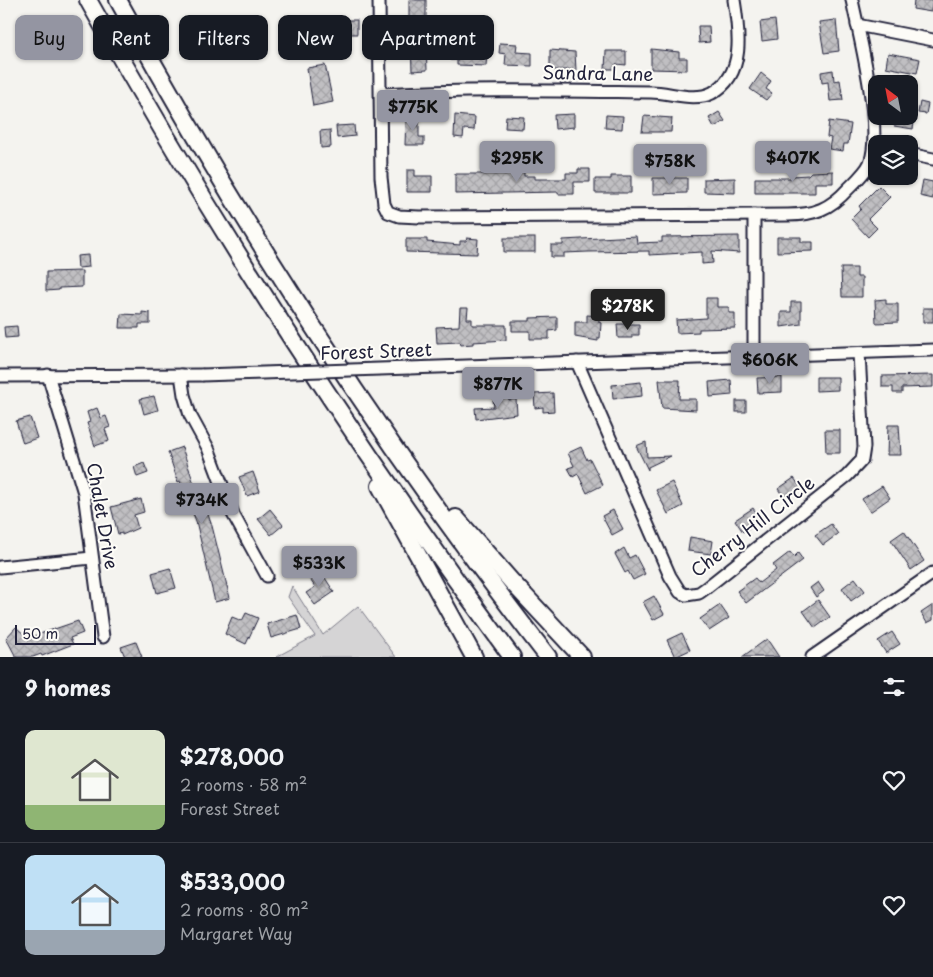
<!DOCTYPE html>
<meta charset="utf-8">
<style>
:root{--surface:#171b24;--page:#20242c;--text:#f1f3f6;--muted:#9ea1a6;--line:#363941;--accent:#9495a2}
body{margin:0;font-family:"Playpen Sans",sans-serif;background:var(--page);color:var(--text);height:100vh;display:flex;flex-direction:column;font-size:19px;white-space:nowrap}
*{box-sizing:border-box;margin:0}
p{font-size:16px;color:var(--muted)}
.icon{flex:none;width:28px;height:28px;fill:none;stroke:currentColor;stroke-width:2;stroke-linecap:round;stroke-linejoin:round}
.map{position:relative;height:657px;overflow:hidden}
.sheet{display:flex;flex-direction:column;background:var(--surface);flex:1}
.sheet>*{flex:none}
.hud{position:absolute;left:15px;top:15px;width:500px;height:45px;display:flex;gap:10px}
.needle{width:32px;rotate:328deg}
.buttons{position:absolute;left:868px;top:75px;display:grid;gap:10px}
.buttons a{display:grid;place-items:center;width:50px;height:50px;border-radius:10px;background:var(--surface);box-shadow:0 1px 4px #0004;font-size:25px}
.scale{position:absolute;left:15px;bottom:12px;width:81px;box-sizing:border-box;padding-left:5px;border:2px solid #22223b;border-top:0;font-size:14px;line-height:18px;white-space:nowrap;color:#22223b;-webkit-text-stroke:4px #fdfcf7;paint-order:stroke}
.price{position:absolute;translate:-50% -42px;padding:0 11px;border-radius:5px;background:var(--accent);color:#111;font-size:16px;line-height:32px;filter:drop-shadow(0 1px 2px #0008)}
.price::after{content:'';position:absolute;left:50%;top:30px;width:15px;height:11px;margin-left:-8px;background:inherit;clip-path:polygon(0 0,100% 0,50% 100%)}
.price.on{background:#222;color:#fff}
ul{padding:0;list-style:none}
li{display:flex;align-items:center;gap:15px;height:125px;padding:0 25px}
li+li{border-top:1px solid var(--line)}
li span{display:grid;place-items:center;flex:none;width:140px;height:100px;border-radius:10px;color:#555}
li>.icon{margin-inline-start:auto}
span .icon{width:60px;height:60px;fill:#fffc;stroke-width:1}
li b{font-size:21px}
h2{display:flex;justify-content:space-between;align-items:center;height:60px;padding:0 25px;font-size:21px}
.tag{padding:0 18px;border-radius:10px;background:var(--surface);box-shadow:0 1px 4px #0004;font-size:18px;line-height:45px}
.tag.on{background:var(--accent);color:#111}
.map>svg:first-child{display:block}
.park{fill:#d5d4d5;stroke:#7c7b88}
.building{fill:url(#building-cross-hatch);stroke:#22223b}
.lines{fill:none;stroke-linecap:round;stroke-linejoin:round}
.minor-casing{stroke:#22223b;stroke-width:15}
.highway-casing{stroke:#22223b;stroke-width:20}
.minor{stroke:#fdfcf7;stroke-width:11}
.highway{stroke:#fdfcf7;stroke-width:16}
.minor-bridge-casing{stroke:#22223b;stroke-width:15;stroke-linecap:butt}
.minor-bridge{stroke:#fdfcf7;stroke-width:11}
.labels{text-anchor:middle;stroke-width:4;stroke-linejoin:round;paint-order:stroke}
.street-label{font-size:18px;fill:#22223b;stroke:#fdfcf7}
</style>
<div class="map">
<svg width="933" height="657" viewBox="0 0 933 657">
<defs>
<pattern id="building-cross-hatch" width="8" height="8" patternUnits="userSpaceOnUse" patternTransform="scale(1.25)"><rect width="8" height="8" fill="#c0bfc2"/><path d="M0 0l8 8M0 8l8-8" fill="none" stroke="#a5a4a8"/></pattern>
</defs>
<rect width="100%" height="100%" fill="#f4f3ef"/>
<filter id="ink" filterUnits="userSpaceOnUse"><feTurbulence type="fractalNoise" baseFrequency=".02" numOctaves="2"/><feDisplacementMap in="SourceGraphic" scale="10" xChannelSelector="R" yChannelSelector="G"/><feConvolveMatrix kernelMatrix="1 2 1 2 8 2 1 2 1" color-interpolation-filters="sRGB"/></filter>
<g filter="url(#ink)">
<polygon class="park" points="292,586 323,635 358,606 396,657 276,657 315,636 288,597"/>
<g class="building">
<rect x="409" y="0" width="17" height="20"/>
<polygon points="914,0 933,0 931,12 913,9"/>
<rect x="337" y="20" width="20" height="14"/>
<polygon points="775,20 777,39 762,41 760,22"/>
<polygon points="836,20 839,51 824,53 819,22"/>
<polygon points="698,26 709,26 710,42 699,43"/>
<polygon points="411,43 426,43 427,70 412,71"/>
<polygon points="500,43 517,44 516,52 532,53 532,66 505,65 506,54 499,53"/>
<polygon points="651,49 679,52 679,58 687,58 687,70 651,69"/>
<polygon points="550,50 575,52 576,70 550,70"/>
<polygon points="451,51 487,52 486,66 457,65 457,60 450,60"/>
<polygon points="606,51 626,51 626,65 616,64 616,69 605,69"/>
<polygon points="888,53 920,59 917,73 886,67"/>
<polygon points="325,65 333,102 313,106 307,68"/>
<polygon points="833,70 834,81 840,80 843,100 830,101 828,82 822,83 821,72"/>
<polygon points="761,73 771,81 766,89 772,93 766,100 750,89"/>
<polygon points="920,102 928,104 926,114 918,113"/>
<polygon points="719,112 725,121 714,127 709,118"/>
<polygon points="574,114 574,127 555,129 554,115"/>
<polygon points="455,115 475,117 474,130 464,129 463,138 454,137"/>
<polygon points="606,115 623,116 622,129 605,128"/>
<polygon points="406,116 419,116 419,137 424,137 424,145 405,145"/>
<polygon points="506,116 524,117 523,129 505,128"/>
<polygon points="644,116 672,118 671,132 642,132"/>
<polygon points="895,116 915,117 913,129 894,126"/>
<polygon points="829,121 851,124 848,144 844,144 843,151 829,149 831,138 827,137"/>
<polygon points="354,125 355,136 337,138 336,126"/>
<polygon points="330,130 331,147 321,148 320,131"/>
<polygon points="578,169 590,169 590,182 574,182 574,194 558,194 558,192 455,194 455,174 506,174 506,171 524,171 524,176 535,176 535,179 566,179 566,173 578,173"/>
<polygon points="407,170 415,170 415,176 432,176 432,192 407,192"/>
<polygon points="833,171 833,183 815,183 815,193 755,193 755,178 791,178 791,176 808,175 811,172"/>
<polygon points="611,176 631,176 631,193 595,193 595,179 611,179"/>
<polygon points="653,178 687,178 687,193 653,194"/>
<polygon points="735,178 735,193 704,192 704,179"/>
<polygon points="923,180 933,182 933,199 920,196"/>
<polygon points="879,186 890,197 868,219 877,228 868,237 851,219 861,209 859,206"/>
<polygon points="636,236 637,243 662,242 662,237 739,236 739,253 712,251 713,263 702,264 702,252 649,255 649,251 588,252 564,253 564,257 551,257 551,245 563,245 563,240"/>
<polygon points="777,237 801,237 801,242 813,242 813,251 777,252"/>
<polygon points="467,238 478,239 477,254 406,252 406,239 427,239 427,242 460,245 460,241 466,241"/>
<rect x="504" y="238" width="31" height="14"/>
<polygon points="88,255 89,267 78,268 77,256"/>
<polygon points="841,268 857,268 857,277 862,277 862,297 842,297"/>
<polygon points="82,271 82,287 59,288 59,290 46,291 46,272"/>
<polygon points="706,298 717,298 717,307 729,307 729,313 735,313 735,328 699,329 699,332 677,333 676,320 706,318"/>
<polygon points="886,299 886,304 898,304 898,322 876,323 875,300"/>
<polygon points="791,302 801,302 801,324 781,327 781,312 791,312"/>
<polygon points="460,308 468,308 467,319 472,319 472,325 506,325 506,340 473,342 473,344 461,345 460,342 437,343 436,327 459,326"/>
<rect x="923" y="308" width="10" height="14"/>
<polygon points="142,312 150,313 150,324 139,324 139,328 120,328 121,314 142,315"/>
<polygon points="587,315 599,316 599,322 601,323 600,338 598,338 598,341 575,337 575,322 587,322"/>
<polygon points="557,317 557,330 549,331 549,339 530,339 530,331 512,331 512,321 530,321 530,318"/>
<polygon points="617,324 639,324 639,335 632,335 632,338 618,338"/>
<polygon points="17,326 18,337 5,338 4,327"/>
<polygon points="933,375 933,387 902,388 902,393 893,393 893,387 882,387 882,376"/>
<polygon points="782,377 782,392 758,393 757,378"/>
<polygon points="816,377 838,377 838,390 816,391"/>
<polygon points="659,380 680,380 679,399 696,399 696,410 662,408"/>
<polygon points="731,380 732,395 710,397 709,382"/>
<polygon points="641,382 642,396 613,399 612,385"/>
<polygon points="553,393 554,411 543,412 543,407 535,408 534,394"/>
<polygon points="154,396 158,410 144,414 140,399"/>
<polygon points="508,397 509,400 516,399 517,414 476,419 475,408 494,407 493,400"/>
<rect x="736" y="401" width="10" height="11"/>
<polygon points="97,408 101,418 106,416 110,427 105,429 109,441 95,446 87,423 90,422 87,412"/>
<polygon points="30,417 37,438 23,443 16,421"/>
<polygon points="888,425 899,425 901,455 887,455"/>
<polygon points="825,430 840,430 840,453 826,453"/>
<polygon points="646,442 647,457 671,456 648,467 648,470 636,446"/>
<polygon points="182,447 195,487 198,486 212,526 230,598 215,602 196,521 180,481 178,482 168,452"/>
<polygon points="581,447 587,460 590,459 603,485 587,493 578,474 573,477 568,468 574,466 568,453"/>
<polygon points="144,463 148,473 137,477 134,467"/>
<polygon points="253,472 260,491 247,496 239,477"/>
<polygon points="794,478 801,488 785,499 778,489"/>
<polygon points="672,482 683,506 668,514 656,490"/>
<polygon points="882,486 890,498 870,512 862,499"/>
<polygon points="141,499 144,512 134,515 138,528 122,535 122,533 118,534 111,507"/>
<polygon points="753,508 761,520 743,532 735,520"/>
<polygon points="270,509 283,525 271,535 258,519"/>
<polygon points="613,510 623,529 612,535 602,516"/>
<polygon points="831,524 838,534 823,545 815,535"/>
<polygon points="904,531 924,561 911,570 891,540"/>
<polygon points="690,537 713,541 711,554 688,551"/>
<polygon points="624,548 629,558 635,555 645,574 633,580 628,571 625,573 615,554"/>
<polygon points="790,552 794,557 798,553 803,560 746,603 737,591 755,578 759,583 776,570 773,565"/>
<polygon points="170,568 176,588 157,593 152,573"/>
<polygon points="320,570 334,592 315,605 306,593 315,587 309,578"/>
<polygon points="855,578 865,591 851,601 842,588"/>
<polygon points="818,582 824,591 816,597 810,588"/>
<polygon points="654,596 664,614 653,620 643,602"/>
<polygon points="818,600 830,617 815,628 803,611"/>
<polygon points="720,605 729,618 709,631 700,619"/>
<polygon points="933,605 933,620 927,623 921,613"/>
<polygon points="246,613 258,618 246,644 225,634 232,617 242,621"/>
<polygon points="297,615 301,629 271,638 267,624"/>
<polygon points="78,621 83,633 70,638 73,644 42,656 41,654 33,657 16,657 6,638 16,627 28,638"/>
<polygon points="892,632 900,644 886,653 878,641"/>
<polygon points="682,633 690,650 675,657 667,640"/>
<polygon points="767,639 779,657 742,657"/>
<polygon points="136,642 142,657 125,657 121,647"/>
</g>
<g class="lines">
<g class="minor-casing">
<g id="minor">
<path d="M 379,0 L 381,177 L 384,204 L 388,212 L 399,216 L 419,217 L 788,215 C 814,215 830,209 848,189 C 855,182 866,172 870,163 C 883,128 860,39 852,0"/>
<polyline points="857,25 933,40"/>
<path d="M 381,94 C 471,89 561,91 651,92 C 670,92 694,102 712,93 C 746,75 739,31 734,0"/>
<polyline points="909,154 933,159"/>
<polyline points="754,356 754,215"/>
<polyline points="577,362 670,576 680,592 686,595 699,593 706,588 847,476 862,460 864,447 859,353"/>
<polyline points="409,368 933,350"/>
<polyline points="48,375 84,493 103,637"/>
<polyline points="181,375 184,395 190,415 208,448 233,514 267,576"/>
<polyline points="0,376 202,375"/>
<polyline points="0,567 92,558"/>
<polyline points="812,657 933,573"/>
</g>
</g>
<g class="highway-casing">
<g id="highway">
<path d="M 88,0 C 215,228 357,447 512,657"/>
<path d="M 118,0 C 243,228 388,452 548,657"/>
<polyline points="380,486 474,657"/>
<polyline points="456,518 512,582 582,657"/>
</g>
</g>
<use href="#minor" class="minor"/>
<use href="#highway" class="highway"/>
<g class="minor-bridge-casing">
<polyline id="minor-bridge" points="202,375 409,368"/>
</g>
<use href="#minor-bridge" class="minor-bridge"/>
</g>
</g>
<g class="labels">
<g class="street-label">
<text transform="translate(598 74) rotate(1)" y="6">Sandra Lane</text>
<text transform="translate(376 352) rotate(-2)" y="6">Forest Street</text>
<text transform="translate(102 516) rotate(80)" y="6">Chalet Drive</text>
<text transform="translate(753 527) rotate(-38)" y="6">Cherry Hill Circle</text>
</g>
</g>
</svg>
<div class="buttons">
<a><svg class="needle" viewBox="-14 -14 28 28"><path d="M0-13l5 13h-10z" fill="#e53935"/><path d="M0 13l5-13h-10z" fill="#9ea1a6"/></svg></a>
<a><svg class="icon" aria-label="layers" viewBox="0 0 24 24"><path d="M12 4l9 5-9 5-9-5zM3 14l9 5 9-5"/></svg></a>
</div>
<div class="scale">50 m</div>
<b class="price" style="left:413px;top:132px">$775K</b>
<b class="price" style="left:517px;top:183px">$295K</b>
<b class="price" style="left:793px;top:183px">$407K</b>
<b class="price" style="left:670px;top:186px">$758K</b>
<b class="price on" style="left:628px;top:331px">$278K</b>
<b class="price" style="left:770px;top:385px">$606K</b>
<b class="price" style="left:498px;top:409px">$877K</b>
<b class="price" style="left:202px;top:525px">$734K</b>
<b class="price" style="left:319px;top:588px">$533K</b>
<div class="hud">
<a class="tag on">Buy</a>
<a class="tag">Rent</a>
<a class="tag">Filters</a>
<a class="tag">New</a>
<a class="tag">Apartment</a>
</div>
</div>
<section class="sheet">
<h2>9 homes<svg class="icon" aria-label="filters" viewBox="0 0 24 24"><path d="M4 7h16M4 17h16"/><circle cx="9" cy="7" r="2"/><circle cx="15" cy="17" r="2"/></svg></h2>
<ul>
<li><span style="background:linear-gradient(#dfe7d0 75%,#8fb573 0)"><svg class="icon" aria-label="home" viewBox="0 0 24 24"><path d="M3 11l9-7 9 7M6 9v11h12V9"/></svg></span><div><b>$278,000</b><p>2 rooms · 58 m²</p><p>Forest Street</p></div><svg class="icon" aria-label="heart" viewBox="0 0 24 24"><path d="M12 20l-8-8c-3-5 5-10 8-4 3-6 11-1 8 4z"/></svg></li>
<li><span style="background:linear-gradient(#bfe0f5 75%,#9aa5b1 0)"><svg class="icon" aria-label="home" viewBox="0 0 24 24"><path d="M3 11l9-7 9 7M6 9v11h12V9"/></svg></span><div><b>$533,000</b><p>2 rooms · 80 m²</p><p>Margaret Way</p></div><svg class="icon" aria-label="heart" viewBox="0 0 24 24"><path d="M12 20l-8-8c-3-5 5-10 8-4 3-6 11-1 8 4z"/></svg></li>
</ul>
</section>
